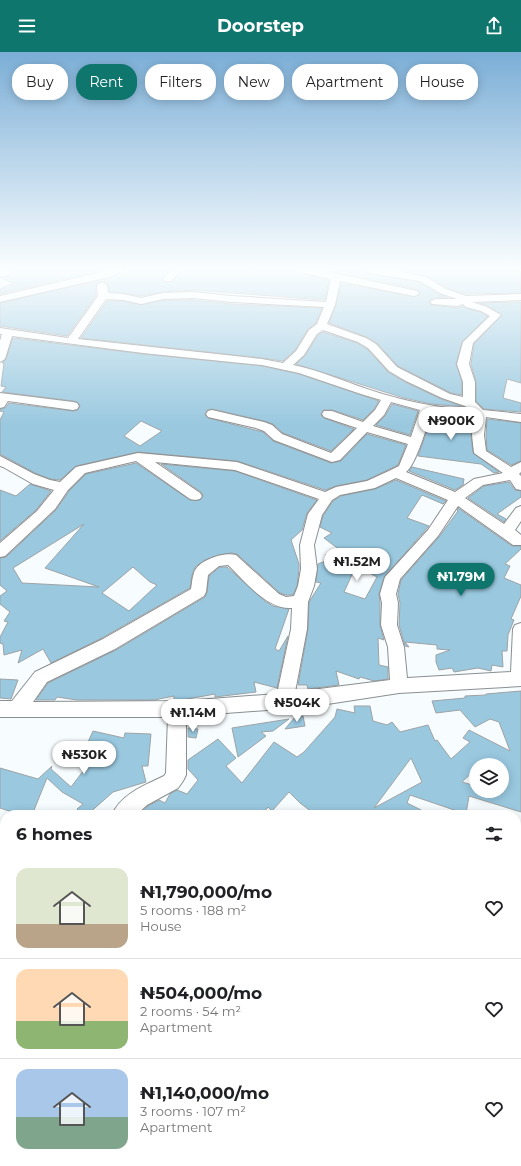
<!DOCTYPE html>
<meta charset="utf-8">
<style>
:root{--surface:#fff;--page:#f2f2f2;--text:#202124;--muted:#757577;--line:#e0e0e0;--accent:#0f766e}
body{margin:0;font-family:Montserrat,sans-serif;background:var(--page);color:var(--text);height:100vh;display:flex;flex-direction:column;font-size:15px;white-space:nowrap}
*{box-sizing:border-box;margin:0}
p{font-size:13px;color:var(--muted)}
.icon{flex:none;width:22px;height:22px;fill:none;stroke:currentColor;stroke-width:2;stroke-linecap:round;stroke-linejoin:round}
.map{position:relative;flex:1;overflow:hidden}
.panel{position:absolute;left:0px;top:758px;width:521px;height:356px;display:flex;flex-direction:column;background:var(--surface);border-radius:16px 16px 0 0;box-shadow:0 2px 10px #0003}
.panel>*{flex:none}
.hud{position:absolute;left:12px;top:12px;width:497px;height:36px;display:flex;gap:8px}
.fabs{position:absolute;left:469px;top:706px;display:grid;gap:8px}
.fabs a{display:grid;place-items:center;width:40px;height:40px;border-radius:50%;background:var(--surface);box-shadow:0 2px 10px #0003;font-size:20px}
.price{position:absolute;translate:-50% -34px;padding:0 9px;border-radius:14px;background:#fff;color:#222;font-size:13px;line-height:26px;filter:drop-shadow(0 1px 2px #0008)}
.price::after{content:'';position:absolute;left:50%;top:24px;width:12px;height:9px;margin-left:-6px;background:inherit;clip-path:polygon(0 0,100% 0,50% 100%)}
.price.current{background:var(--accent);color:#fff}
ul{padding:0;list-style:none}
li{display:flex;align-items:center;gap:12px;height:100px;padding:0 16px}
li+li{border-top:1px solid var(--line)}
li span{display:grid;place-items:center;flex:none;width:112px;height:80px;border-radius:12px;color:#555}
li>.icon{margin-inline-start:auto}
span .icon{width:48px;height:48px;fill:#fffc;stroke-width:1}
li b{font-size:17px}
h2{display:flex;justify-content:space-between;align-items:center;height:48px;padding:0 16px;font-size:17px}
.chip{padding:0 14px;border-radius:16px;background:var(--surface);box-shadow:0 2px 10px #0003;font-size:14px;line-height:36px}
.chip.current{background:var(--accent);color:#fff}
header{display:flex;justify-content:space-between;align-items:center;height:52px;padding:0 16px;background:var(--accent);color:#fff;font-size:18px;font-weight:700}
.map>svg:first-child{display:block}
.building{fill:#99c8df;stroke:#9ea3a5;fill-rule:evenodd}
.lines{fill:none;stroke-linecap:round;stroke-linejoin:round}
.minor-casing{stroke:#8a8f91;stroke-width:2}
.minor{fill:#fff;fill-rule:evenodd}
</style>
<header><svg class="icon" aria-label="menu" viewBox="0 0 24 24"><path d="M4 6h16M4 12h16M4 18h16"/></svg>Doorstep<svg class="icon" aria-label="share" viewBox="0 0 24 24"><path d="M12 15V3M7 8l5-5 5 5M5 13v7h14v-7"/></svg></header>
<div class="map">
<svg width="521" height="1114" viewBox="0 0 521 1114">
<rect width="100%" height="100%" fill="#f7fcfe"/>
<g class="building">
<polygon points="16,218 103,218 0,242 0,237 13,231 0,226 7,225"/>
<polygon points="125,218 170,218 162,227 165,230 172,230 183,218 287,218 298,220 300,221 329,228 325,248 194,238 163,240 141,244 109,240 108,232 101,229 96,233 96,244 67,284 0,274 0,251 113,225"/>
<polygon points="328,218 365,218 370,222 419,230 439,242 448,246 434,246 429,250 431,253 458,256 463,254 466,256 480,260 488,264 462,290 456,312 462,330 462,343 451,341 398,314 377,291 367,285 329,271 336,253 341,231 414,245 420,242 418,238"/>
<polygon points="400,218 521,218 521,241 466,242 447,236 426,224"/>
<polygon points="163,248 194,248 232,252 322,256 316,271 308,277 295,298 283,309 262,306 81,286 107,249 123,249 141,253"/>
<polygon points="521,250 521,331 507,327 503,346 521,351 521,360 484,357 476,349 476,330 471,312 474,292 502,263 488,254 480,251"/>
<polygon points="323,280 357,291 367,297 388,320 405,330 441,347 464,355 431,352 404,346 296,312 305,304 318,283"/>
<path d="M 13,286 L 143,302 L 262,314 L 299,322 L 379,349 L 374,357 L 363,368 L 332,358 L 323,358 L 321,363 L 324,366 L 354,377 L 331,399 L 283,381 L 273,372 L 264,369 L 212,357 L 207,358 L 205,363 L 208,366 L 263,380 L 273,389 L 331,411 L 341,409 L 367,382 L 406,393 L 398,413 L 367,428 L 336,434 L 325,438 L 237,409 L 138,400 L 76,414 L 60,428 L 50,427 L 35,421 L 0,402 L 0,368 L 4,360 L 0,359 L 0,357 L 5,356 L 9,351 L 73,359 L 78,358 L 80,353 L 77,350 L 73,349 L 2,340 L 6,335 L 1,334 L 4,311 L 2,311 L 6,307 ZM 141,369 L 162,379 L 140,394 L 124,384 Z"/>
<polygon points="392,352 418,359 410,383 376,373 385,364"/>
<polygon points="433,362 472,366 471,383 473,401 499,420 494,421 481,412 418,404"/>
<polygon points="487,367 521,371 521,409 511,413 487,398 486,383"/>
<path d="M 136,411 L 190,448 L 200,448 L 203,443 L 201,440 L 161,412 L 235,419 L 317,448 L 307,461 L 302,478 L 291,488 L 299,512 L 299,517 L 297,534 L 293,543 L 286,543 L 280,541 L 237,502 L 231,501 L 218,503 L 205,508 L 195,515 L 192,523 L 190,536 L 102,586 L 51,611 L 43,597 L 18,611 L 22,598 L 4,603 L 3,592 L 0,591 L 0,585 L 8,570 L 4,569 L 10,560 L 0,552 L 0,544 L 7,539 L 0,533 L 0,506 L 6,505 L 56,458 L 69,439 L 86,422 ZM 84,472 L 45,516 L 99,535 L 22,531 L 13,516 ZM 133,515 L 150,530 L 157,533 L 129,559 L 102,541 Z"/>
<polygon points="412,415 464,427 463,433 455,438 409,419"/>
<path d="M 396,428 L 446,449 L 443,452 L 422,443 L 407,466 L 429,474 L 384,525 L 379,542 L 380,551 L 380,573 L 384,588 L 378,586 L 379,613 L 388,615 L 388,627 L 374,629 L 360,625 L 359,627 L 336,619 L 339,633 L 308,637 L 307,633 L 298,633 L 308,577 L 309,550 L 321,531 L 316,530 L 318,512 L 328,508 L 325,503 L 340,498 L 324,486 L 332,481 L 320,475 L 323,464 L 333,449 L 341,444 L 375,437 ZM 356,514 L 377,525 L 365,547 L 344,540 Z"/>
<polygon points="509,430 515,438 521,439 521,445 497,462 506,467 504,470 468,446 484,434"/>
<polygon points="30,432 51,439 36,458 0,489 0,438 16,444"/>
<polygon points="458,456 512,494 521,494 521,497 505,512 510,514 504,526 521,533 521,544 511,567 514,568 508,583 507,599 502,599 503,615 492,613 491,619 478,616 454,620 452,616 439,618 436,610 436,603 450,598 437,597 437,593 405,590 409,595 405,594 399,573 400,551 398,542 401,528 439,485 458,459 457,458"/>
<polygon points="220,515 227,515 265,549 273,554 289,557 275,597 279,599 288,584 277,636 254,630 256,640 215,645 215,642 182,648 174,648 174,644 154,648 77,648 57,645 55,648 36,648 48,631 116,598 205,545 207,540 209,524"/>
<polygon points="0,627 18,628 11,647 0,646"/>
<path d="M 521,639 L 521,760 L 469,744 L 466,762 L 410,743 L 407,751 L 431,763 L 316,763 L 300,751 L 289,740 L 272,759 L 268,755 L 262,763 L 138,763 L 148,754 L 159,748 L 165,751 L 170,742 L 177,738 L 187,742 L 198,728 L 188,717 L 188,708 L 218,687 L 236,706 L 226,714 L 242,731 L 274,690 L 297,705 L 304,700 L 335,665 L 337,657 L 355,661 L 354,654 L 370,654 L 373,669 L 387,673 L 392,670 L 400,680 L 428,673 L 435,689 L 437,688 L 451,707 L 470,690 L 463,686 L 469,678 L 510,699 L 499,670 L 490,667 L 475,675 L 460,658 L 436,661 L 432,649 L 465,646 L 465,644 L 486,643 L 486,642 ZM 411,706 L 422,730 L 374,756 ZM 476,713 L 502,713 L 502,742 L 491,739 L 476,739 L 476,734 L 462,730 L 476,717 Z"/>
<polygon points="303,664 305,674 285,677 295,665"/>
<polygon points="289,667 273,679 261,680 266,684 238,705 232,676"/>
<polygon points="188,676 198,677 196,686 188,685"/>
<polygon points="93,679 124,686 125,681 151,682 148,714 142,714 146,730 113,740 87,763 84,763 77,757 83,752 62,740 47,726 32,763 18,762 0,756 0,716 38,727 52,714 51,717 71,735 87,714 79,710"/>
</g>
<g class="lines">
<g class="minor-casing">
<g id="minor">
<polygon points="3,218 15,218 6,224 0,224 0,220"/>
<polygon points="111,218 124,218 113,224 0,250 0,244"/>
<polygon points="172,218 182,218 171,229 165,229 163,227"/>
<path d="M 299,218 L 319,218 L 417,239 L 419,241 L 417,243 L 414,244 L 340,229 L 335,253 L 327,272 L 366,286 L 376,292 L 397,315 L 450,342 L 463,345 L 463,330 L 457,312 L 463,290 L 490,264 L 481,259 L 466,255 L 463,252 L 458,254 L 432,252 L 430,250 L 435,247 L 457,247 L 440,241 L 420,229 L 370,221 L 366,218 L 391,218 L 426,225 L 446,237 L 466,244 L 521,242 L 521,248 L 472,250 L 487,255 L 501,263 L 473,291 L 469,312 L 475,330 L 475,350 L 483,358 L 521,362 L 521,370 L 486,365 L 484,383 L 486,399 L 511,415 L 521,410 L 521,420 L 519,422 L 521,424 L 521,438 L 516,437 L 510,428 L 483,433 L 465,446 L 504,472 L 516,456 L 521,454 L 521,469 L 515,478 L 521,483 L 521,493 L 513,493 L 458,454 L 438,484 L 400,527 L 396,542 L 398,551 L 397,573 L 404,595 L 407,626 L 511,620 L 513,577 L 515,573 L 521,571 L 521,634 L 399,641 L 308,655 L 186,664 L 186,723 L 183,729 L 178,736 L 147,753 L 136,763 L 112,763 C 121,742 145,733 164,724 L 166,721 L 168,665 L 0,665 L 0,649 L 12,649 L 35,620 L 103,587 L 191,537 C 192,532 192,526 194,521 C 198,508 224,500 236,503 L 279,542 L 286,545 L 294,544 L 298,534 L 301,517 L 300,493 L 308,462 L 319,447 L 235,418 L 155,410 L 200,441 L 202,444 L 200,447 L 195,448 L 190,447 L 136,409 L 85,421 L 68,438 L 55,457 L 5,504 L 0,505 L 0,491 L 37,459 L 54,438 L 33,432 L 3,415 L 0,414 L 0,404 L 34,422 L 50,428 L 60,430 L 76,415 L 138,401 L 237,410 L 325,440 L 336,435 L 367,429 L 391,418 L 399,414 L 408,392 L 367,380 L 340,408 L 332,410 L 274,388 L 264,379 L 256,376 L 208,365 L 206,362 L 208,359 L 212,358 L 264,370 L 272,373 L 282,382 L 331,401 L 357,376 L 324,365 L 322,362 L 324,359 L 332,359 L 363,370 L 375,358 L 381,348 L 361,342 L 299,321 L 262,313 L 143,301 L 12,284 L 5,307 L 0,310 L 0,289 L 2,282 L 0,282 L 0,276 L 68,286 L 98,244 L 97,233 L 102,230 L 107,233 L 108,241 L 123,242 L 141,246 L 163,241 L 194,240 L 232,244 L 326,250 L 331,227 L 300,220 ZM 194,246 L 232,250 L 324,255 L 317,272 L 309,278 L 296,299 L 283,311 L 262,307 L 78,287 L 106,247 L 123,248 L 141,252 L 163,247 ZM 323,278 L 358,290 L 368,296 L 389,319 L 406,329 L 442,346 L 465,354 L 469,357 C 438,357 396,347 367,337 C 343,329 319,318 293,313 L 304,303 L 317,282 ZM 391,350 L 420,358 L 411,385 L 373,374 L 384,363 ZM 432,360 L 474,365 L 472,383 L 474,401 L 503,421 L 474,427 L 455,440 L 406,420 C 416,413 427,373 432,360 ZM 396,426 L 448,448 L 428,478 L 385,525 L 380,542 L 382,551 L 381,573 L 388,595 L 390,628 L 295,640 L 307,577 L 308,550 L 314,534 L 317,517 L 314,493 L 322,463 L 332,448 L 340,443 L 375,436 ZM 228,513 C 245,529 267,558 292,556 L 291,577 L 277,642 L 183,649 L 33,650 L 47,630 L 115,597 L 204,544 L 206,540 L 208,523 L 219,514 Z"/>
<polygon points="0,341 73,350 77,351 79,354 77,357 73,358 8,349 4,355 0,356"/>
<polygon points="0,982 5,984 5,1008 0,1006"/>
<polygon points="131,1109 159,1109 161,1114 133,1114"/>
</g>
</g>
<use href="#minor" class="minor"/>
</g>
<linearGradient id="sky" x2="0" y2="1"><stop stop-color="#7baed6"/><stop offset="0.58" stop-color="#fbfeff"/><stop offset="1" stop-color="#fbfeff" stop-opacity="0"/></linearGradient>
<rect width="521" height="374" fill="url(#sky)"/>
</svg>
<div class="fabs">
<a><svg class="icon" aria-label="layers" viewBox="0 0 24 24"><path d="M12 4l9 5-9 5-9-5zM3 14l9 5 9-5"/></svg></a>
</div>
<b class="price" style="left:451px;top:389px">₦900K</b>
<b class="price" style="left:357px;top:530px">₦1.52M</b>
<b class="price current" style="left:461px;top:545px">₦1.79M</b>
<b class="price" style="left:297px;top:671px">₦504K</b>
<b class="price" style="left:193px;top:681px">₦1.14M</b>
<b class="price" style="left:84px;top:723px">₦530K</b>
<div class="hud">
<a class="chip">Buy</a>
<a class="chip current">Rent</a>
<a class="chip">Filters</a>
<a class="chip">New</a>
<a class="chip">Apartment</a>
<a class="chip">House</a>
</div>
<section class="panel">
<h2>6 homes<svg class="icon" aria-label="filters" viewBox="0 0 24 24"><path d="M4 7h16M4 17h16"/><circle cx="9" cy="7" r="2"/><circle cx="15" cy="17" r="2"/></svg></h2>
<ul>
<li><span style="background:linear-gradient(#dfe7d0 70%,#b9a48a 0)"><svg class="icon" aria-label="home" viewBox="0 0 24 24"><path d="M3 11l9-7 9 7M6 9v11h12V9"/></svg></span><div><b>₦1,790,000/mo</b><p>5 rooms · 188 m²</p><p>House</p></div><svg class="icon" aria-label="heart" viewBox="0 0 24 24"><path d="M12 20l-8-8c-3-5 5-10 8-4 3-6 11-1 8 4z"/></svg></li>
<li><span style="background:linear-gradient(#ffd9b3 65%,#8fb573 0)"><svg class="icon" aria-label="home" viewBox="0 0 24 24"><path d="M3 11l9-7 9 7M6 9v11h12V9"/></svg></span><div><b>₦504,000/mo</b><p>2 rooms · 54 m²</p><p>Apartment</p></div><svg class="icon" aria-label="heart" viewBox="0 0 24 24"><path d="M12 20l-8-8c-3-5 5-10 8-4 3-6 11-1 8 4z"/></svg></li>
<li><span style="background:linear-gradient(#a9c7e8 60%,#7fa58c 0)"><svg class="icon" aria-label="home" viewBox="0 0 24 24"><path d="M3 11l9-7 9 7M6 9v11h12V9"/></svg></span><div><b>₦1,140,000/mo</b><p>3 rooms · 107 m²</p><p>Apartment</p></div><svg class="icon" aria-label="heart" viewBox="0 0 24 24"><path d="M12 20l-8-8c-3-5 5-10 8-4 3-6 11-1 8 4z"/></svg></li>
</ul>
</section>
</div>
